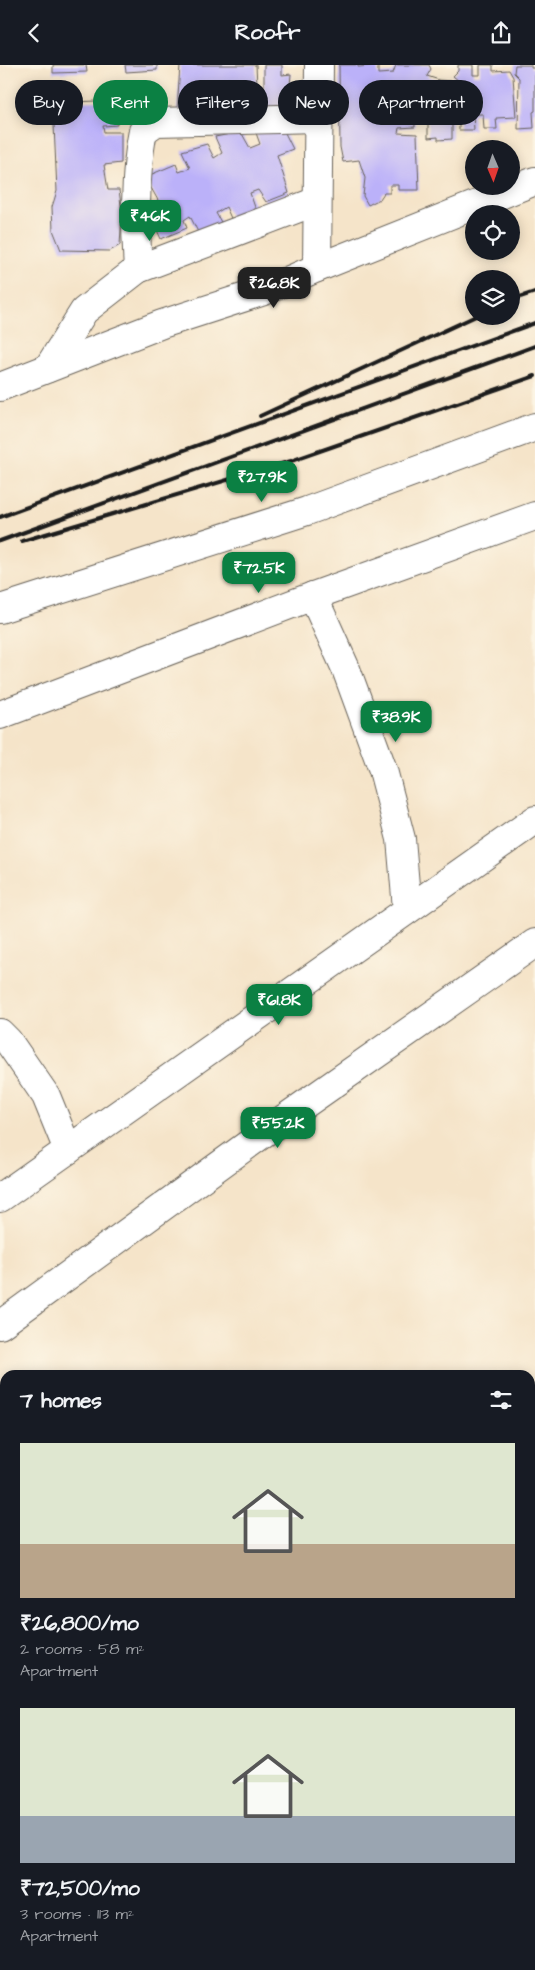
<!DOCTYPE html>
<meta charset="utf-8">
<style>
:root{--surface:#171b24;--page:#242831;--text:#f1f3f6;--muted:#9ea1a6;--accent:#0b8043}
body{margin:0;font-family:"Architects Daughter",sans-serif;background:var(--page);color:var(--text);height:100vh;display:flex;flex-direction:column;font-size:19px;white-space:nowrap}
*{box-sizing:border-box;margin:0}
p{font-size:16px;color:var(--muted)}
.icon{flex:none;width:28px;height:28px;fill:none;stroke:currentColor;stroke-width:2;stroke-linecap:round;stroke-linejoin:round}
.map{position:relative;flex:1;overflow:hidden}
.details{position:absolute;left:0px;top:1305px;width:535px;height:600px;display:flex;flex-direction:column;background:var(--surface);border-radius:15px 15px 0 0;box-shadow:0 2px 12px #0003}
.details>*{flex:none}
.hud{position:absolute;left:15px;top:15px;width:505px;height:45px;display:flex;gap:10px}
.needle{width:32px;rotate:178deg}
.tools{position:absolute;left:465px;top:75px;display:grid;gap:10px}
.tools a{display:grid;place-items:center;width:55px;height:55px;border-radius:50%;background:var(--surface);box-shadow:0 2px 12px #0003;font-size:25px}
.price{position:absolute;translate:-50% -42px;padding:0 11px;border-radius:10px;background:var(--accent);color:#fff;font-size:16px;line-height:32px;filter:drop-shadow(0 1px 2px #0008)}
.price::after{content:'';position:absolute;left:50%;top:30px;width:15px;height:11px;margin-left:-8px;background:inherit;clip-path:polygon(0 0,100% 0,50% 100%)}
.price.selected{background:#222;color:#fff}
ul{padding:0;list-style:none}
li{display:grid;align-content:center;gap:10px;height:265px;padding:0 20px}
li span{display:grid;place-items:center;height:155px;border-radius:0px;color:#555}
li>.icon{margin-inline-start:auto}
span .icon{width:90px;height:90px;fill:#fffc;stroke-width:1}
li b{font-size:21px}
h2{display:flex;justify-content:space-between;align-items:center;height:60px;padding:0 20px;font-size:21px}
.tag{padding:0 18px;border-radius:22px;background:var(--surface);box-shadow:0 2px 12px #0003;font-size:18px;line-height:45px}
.tag.selected{background:var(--accent);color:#fff}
header{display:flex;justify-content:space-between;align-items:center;height:65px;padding:0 20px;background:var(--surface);font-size:22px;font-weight:700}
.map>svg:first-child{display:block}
.building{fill:#bbb1f9;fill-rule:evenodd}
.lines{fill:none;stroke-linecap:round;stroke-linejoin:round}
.minor-casing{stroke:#686259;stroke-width:30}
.minor{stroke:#fff;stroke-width:28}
.rail{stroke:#1c1c1c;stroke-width:4}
</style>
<header><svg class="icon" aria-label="back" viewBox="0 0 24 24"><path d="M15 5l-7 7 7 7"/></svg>Roofr<svg class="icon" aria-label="share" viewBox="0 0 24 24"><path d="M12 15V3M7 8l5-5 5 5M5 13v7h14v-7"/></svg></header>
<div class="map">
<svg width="535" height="1905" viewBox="0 0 535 1905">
<rect width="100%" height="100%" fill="#fcf5e5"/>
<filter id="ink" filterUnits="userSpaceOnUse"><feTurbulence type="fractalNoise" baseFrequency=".02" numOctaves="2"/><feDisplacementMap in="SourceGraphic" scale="10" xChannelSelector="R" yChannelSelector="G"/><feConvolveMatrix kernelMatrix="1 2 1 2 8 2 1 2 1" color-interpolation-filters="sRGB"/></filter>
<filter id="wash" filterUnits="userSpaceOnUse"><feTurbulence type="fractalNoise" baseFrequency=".0096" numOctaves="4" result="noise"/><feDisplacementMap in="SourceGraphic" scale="20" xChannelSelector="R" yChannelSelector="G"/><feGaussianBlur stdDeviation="1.12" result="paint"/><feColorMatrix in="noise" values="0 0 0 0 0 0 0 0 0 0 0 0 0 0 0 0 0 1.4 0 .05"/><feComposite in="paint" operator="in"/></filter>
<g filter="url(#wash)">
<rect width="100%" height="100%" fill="#f5e4c9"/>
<g id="blocks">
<g class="building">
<polygon points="53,0 86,0 87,7 53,8"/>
<polygon points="125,0 157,0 157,5 126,7"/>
<polygon points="180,0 256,0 258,40 241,41 241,48 213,51 213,34 203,34 203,48 177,46"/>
<polygon points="264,0 282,0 282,10 291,9 288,45 264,45"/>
<path d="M 339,0 L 358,0 L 358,2 L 378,0 L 378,9 L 393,8 L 396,0 L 429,0 L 431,4 L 427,11 L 439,15 L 452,16 L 455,20 L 456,26 L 452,30 L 436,31 L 437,36 L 452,36 L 452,45 L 439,46 L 439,48 L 456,49 L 461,47 L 459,16 L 453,11 L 458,6 L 458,0 L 473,0 L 473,10 L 480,10 L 480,0 L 493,0 L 493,6 L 509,5 L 513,12 L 516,52 L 496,53 L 497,64 L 484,64 L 483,49 L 473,49 L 474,65 L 459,65 L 459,55 L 452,55 L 452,74 L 438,75 L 438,72 L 428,73 L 428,34 L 415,34 L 413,26 L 401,26 L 402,42 L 391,42 L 392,47 L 408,45 L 408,38 L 414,39 L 415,62 L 399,63 L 398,68 L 417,69 L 419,125 L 398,125 L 398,120 L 390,120 L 390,128 L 384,128 L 380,134 L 368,140 L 363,131 L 365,113 L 359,95 L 343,97 L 340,82 ZM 378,27 L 382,27 L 382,43 L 385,43 L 385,46 L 372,47 L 371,44 L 379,43 Z"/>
<polygon points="515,0 531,0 531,3 535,3 535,46 533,47 534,63 518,64 519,13 514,8"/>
<polygon points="118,35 117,60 103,61 104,67 121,67 121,98 104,100 108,125 119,125 122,148 120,180 110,186 61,185 53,165 52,142 57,126 53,38"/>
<polygon points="282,62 293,84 277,90 289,128 266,137 258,125 250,128 257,148 234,160 226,142 216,148 222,159 198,167 190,151 184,155 187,163 161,174 147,143 159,137 145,112 176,99 179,107 190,103 182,86 207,79 214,93 222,88 215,72 241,67 250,83 260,79 256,68"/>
<polygon points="535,1543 535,1635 530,1623 530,1545"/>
<polygon points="5,1554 5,1627 0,1629 0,1555"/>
<polygon points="0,1694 5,1706 5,1840 0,1841"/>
<polygon points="48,1900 82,1900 84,1905 50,1905"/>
<polygon points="92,1900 144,1900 146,1905 94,1905"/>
</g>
</g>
</g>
<g filter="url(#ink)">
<use href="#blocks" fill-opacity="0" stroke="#686259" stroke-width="1"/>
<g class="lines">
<g class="minor-casing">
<g id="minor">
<polyline points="317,203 535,116"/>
<path d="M 138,204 C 135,159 134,111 143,66 L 156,57 L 318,53"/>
<polyline points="48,303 84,246 138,204 317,136"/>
<polyline points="0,322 162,259 264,226 317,203 319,0"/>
<polyline points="313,531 346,604 383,705 401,774 407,844"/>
<polyline points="0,544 307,446 535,362"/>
<polyline points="0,650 313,531 535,451"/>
<polyline points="0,968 8,976 46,1031 68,1085"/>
<polyline points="0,1133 535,755"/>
<polyline points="0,1260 268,1065 535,878"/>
<polyline points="0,1637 5,1635"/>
<polyline points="0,1658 5,1671"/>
<polyline points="530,1674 533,1683"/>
<polyline points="0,1875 5,1873"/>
<polyline points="25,1900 27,1905"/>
<polyline points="171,1900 173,1905"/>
</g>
</g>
<use href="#minor" class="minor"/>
<g class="rail">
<polyline points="511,235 535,227"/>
<polyline points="260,351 476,251"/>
<polyline points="0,452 535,258"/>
<polyline points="0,476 535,281"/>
<polyline points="22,476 291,396 535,311"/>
</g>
</g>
</g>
</svg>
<div class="tools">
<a><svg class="needle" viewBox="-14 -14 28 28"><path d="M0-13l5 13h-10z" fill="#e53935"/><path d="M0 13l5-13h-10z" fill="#9ea1a6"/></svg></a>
<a><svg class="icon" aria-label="locate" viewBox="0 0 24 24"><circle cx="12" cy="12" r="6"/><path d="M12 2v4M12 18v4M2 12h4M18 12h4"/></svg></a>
<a><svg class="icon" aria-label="layers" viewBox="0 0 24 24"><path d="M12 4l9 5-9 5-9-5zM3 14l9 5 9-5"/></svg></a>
</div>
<b class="price" style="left:150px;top:177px">₹46K</b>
<b class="price selected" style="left:274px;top:244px">₹26.8K</b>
<b class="price" style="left:262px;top:438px">₹27.9K</b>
<b class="price" style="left:259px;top:529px">₹72.5K</b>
<b class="price" style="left:396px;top:678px">₹38.9K</b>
<b class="price" style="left:279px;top:961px">₹61.8K</b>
<b class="price" style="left:278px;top:1084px">₹55.2K</b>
<div class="hud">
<a class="tag">Buy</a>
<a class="tag selected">Rent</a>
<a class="tag">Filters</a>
<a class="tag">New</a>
<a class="tag">Apartment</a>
</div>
<section class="details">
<h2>7 homes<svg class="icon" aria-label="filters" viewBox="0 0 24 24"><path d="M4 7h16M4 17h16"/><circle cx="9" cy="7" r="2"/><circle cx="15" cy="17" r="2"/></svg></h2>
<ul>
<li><span style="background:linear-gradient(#dfe7d0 65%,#b9a48a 0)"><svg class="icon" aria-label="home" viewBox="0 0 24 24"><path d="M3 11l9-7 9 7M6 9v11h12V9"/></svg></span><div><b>₹26,800/mo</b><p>2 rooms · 58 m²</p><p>Apartment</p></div></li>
<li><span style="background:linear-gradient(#dfe7d0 70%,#9aa5b1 0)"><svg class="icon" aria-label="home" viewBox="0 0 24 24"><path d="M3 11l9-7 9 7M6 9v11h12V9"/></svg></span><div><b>₹72,500/mo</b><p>3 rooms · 113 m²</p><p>Apartment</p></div></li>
</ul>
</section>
</div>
